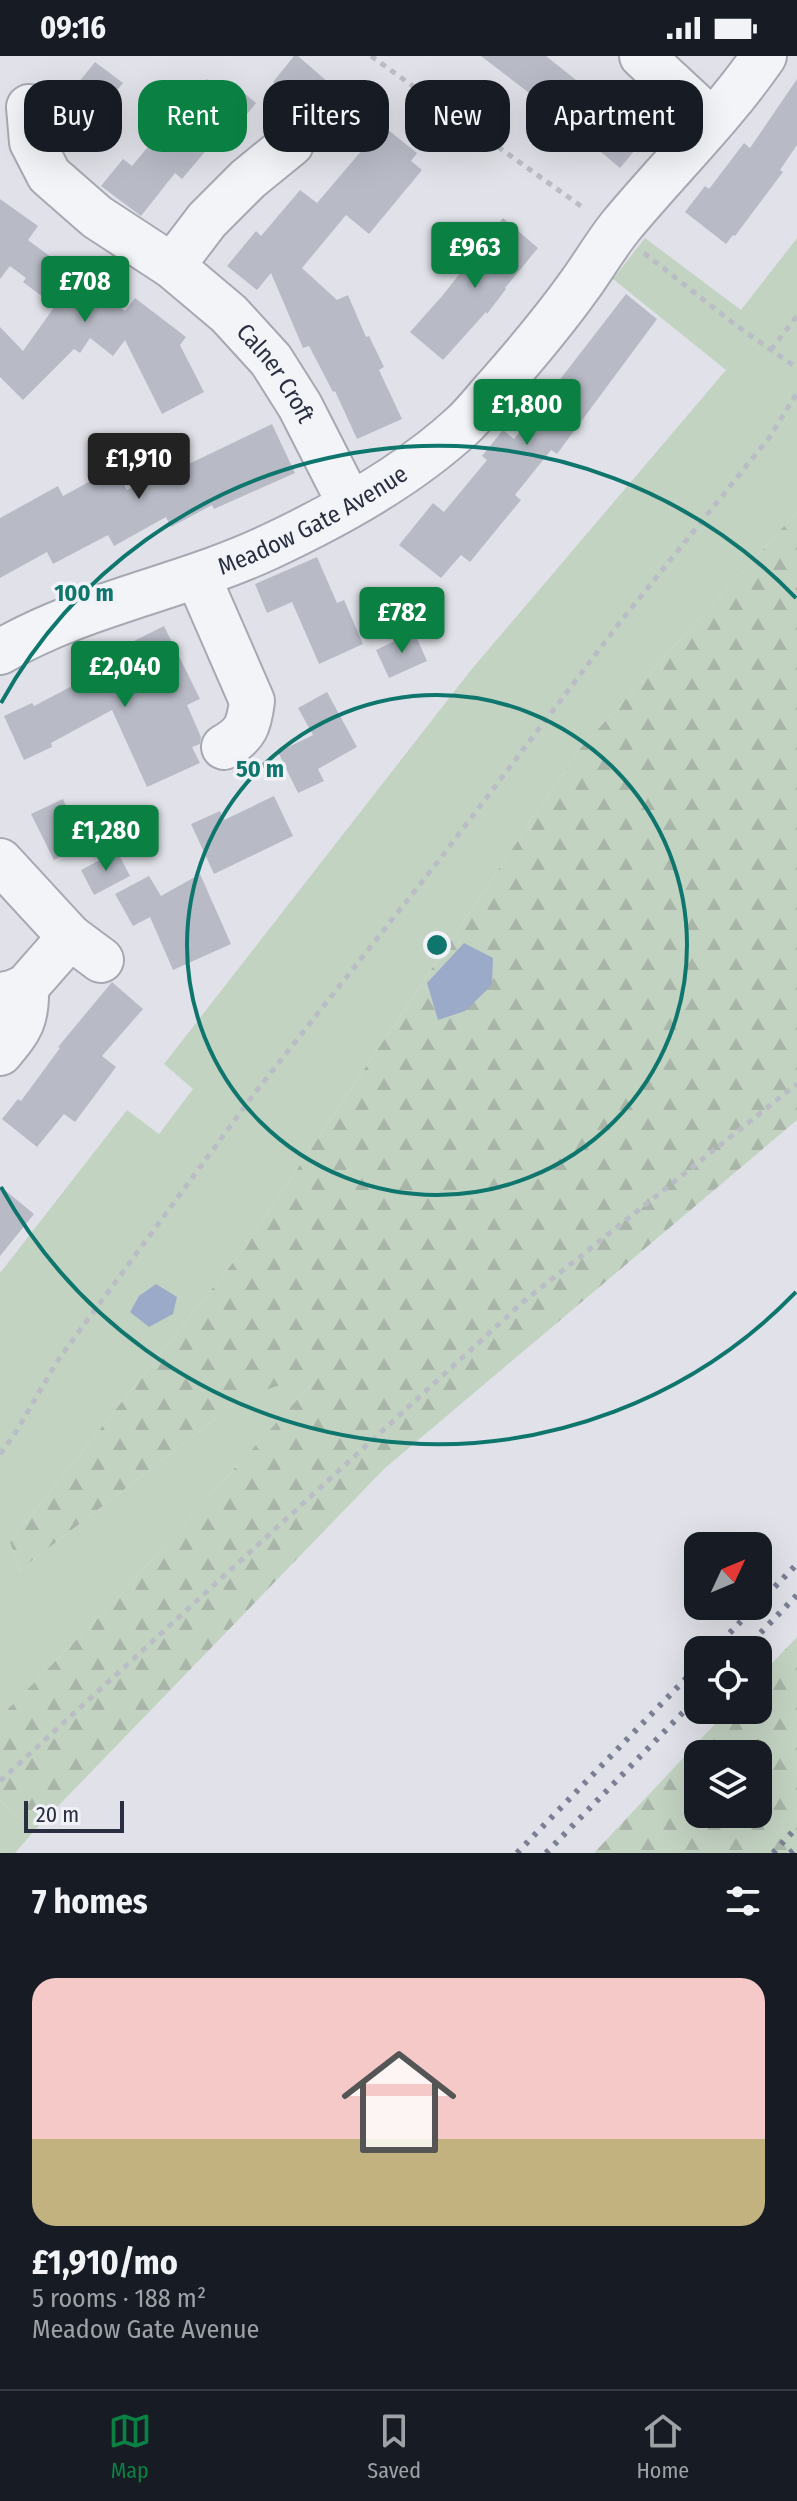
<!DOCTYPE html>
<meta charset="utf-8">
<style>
:root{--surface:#171b24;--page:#20242c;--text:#f1f3f6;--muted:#9ea1a6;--line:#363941;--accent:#0b8043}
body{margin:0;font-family:"Fira Sans Condensed",sans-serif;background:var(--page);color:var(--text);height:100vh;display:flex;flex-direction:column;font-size:30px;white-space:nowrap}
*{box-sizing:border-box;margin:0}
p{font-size:26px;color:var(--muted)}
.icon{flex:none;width:44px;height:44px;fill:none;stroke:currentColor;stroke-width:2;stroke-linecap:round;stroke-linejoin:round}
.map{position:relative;height:1797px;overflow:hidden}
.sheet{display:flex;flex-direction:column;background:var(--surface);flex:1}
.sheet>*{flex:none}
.top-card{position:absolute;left:24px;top:24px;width:750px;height:72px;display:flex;gap:16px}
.needle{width:52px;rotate:46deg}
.buttons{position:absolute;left:684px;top:1476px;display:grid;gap:16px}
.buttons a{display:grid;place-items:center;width:88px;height:88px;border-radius:16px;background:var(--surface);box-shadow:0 8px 32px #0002;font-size:40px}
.scale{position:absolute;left:24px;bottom:20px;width:100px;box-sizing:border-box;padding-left:8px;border:4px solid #292e41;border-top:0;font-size:22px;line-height:28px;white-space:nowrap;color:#292e41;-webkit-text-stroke:6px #f0f2f7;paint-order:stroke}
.price{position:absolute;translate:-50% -68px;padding:0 18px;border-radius:8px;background:var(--accent);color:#fff;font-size:26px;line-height:52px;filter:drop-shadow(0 2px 4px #0008)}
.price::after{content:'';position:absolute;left:50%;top:48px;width:24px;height:18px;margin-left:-12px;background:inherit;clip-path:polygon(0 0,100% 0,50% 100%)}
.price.active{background:#222;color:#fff}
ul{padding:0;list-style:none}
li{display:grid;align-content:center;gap:16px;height:424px;padding:0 32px}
li span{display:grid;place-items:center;height:248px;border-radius:24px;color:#555}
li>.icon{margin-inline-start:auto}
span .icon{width:144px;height:144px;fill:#fffc;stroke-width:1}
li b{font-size:34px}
h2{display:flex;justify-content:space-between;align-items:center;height:96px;padding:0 32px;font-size:34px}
.chip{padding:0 28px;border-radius:24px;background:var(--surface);box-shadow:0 8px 32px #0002;font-size:28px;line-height:72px}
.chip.active{background:var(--accent);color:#fff}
.status{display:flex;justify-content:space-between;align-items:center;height:56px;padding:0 40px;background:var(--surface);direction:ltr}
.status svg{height:22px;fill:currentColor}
.menu{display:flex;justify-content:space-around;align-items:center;height:112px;border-top:2px solid var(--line);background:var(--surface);font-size:22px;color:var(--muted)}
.menu a{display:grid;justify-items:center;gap:4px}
.menu .active{color:var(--accent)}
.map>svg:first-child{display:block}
.grass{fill:#c3d3c2}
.forest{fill:url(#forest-firs);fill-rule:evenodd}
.water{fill:#9caac9}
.building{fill:#b8bbc6}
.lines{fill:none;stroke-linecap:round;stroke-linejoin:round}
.minor-casing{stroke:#a6a8b3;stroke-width:48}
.path{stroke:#babdc5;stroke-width:5;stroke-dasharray:6 6;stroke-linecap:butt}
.minor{stroke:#f3f4f8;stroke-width:44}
.rail{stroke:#7a7f93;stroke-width:6;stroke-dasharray:4 8;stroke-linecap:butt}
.ring{fill:none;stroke:#0f766e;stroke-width:4}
.labels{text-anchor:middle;stroke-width:7;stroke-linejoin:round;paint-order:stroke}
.street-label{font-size:24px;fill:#292e41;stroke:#f0f2f7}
.centre{fill:#0f766e;stroke:#f0f2f7;stroke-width:4}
.ring-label{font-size:24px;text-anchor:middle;font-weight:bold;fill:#0f766e;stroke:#f0f2f7;stroke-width:7;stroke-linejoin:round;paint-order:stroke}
</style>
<div class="status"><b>09:16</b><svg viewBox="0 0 49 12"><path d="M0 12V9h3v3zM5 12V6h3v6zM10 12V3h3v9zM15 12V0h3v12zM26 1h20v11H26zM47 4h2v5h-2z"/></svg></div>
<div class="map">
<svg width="797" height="1797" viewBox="0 0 797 1797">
<defs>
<pattern id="forest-firs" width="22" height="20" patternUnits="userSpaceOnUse" patternTransform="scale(2)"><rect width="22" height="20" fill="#c3d3c2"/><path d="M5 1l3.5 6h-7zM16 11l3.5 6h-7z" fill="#a8b5a8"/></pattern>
</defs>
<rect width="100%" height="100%" fill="#e1e2e9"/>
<g class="grass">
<polygon points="645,182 741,254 797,182 797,456 578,695 243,1194 10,1486 20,1514 242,1342 325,1313 108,1552 0,1661 0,1217 127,1054 159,1078 193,1033 164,1008 471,614 726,314 613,223"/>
<polygon points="0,1744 34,1775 15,1797 0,1797"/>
</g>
<g class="forest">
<polygon points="797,456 797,1064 384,1413 34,1775 0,1744 0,1661 108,1552 324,1314 242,1342 20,1514 10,1486 243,1194 578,695"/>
<path d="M 797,1581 L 797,1797 L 594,1797 L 728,1654 L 758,1654 L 758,1622 ZM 698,1698 L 758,1698 L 758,1758 L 698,1758 Z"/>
</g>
<g class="water">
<polygon points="464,887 493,902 492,929 465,955 438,964 427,927"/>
<polygon points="156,1228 177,1241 173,1258 149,1271 130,1256 139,1240"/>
</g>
<g class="building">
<polygon points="294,0 298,0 329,27 307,54 273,26"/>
<polygon points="481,0 546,0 586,32 591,26 611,42 605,49 645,82 620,112 595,91 597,88 549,47 546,50"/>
<polygon points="95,6 123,27 94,63 67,41"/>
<polygon points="207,23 224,37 232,27 256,47 226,84 219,79 182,123 175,117 141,160 101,130 123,103 132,110 167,68 169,70"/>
<polygon points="797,23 797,89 780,114 783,116 735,180 733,179 726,188 685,156 705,130 709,133 744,87 750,92"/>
<polygon points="377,65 417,97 411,105 422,114 369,178 346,159 302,212 337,244 348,239 366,281 369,280 384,311 379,314 402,363 357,383 335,335 333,336 309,290 303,292 271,217 257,234 227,210 256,175 261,180 300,134 317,147 363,93 358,89"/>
<polygon points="0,143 38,170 28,184 71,216 125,255 135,242 186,281 180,289 204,336 162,358 125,284 113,300 90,282 80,297 74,293 23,344 0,321 0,271 23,295 55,250 23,226 26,222 10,210 0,223"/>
<polygon points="503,162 538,192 505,232 506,233 487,258 486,256 443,304 410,276 443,239"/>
<polygon points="626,238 657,263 557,398 551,394 515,439 521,444 470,506 461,499 441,522 399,489 433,447 444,456 487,404 482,400 503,374 514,383"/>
<polygon points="272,368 295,417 214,453 212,449 171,471 166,461 114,490 108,479 53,508 47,496 0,522 0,462 58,430 63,440 114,412 127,434 172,411 174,415"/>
<polygon points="317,501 337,547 344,544 363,588 319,608 292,546 267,557 255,528"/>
<polygon points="164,570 200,643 187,649 201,681 200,688 192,691 200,707 147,731 112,654 51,687 52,691 24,704 4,660 32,647 34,650 118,606 112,596"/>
<polygon points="414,576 427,605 389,622 376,594"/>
<polygon points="327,636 357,691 318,713 324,725 298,737 278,696 313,679 298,652"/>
<polygon points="274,740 293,780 214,818 191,768 220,755 224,764"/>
<polygon points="63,743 84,789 54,804 31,758"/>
<polygon points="117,795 130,820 94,839 81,814"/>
<polygon points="200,818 231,888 173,914 150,861 133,870 115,838 149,820 161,840"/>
<polygon points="112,926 143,953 102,1000 116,1011 75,1066 64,1058 37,1091 2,1063 18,1043 21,1045 60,992 58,991"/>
<polygon points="0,1130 34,1158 0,1200"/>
</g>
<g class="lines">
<g class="minor-casing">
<g id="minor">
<polyline points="642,0 712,65"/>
<path id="s1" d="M 29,51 L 32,86 L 49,119 L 97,161 L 172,210 L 229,258 L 271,304 L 300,350 L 350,448"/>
<polyline points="172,210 207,164 248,123 291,88"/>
<path d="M 198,521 L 252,645 C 249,669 246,679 224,691"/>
<path id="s2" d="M 0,596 C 84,547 182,532 269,491 C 337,459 408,420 463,369 C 476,357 487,342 499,329 C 527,297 554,265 579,230 C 593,211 605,190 620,171 C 667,114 722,61 764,0"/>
<polyline points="0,805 70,881 101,904"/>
<polyline points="0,939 12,937 26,931 70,881"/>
<path d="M 0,997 C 21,972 27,964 26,931"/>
</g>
</g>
<g class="path">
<polyline points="371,0 585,153"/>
<polyline points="644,197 737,270 797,312"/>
<polyline points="771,294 797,260"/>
<polyline points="0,1398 14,1379 58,1304 254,1038 436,808 621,565 769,382 797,337"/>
<polyline points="0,1725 523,1246 797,1028"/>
</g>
<use href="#minor" class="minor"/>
<g class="rail">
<polyline points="758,1548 797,1508"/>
<polyline points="713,1594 756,1550"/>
<polyline points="744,1594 797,1539"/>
<polyline points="517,1797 698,1610"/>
<polyline points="546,1797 698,1641"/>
<polyline points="773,1797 797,1771"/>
<polyline points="790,1797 797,1791"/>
</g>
</g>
<g class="ring">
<circle cx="437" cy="889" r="250"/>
<path d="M796 1236A499 499 0 0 1 1 1131M1 647A499 499 0 0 1 796 542"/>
</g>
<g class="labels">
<g class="street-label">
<text dy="8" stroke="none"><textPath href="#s1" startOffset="376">Calner Croft</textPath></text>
<text dy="8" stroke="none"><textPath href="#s2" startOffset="340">Meadow Gate Avenue</textPath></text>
</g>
</g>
<circle cx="437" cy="889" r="12" class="centre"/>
<g class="ring-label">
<text x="84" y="545">100 m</text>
<text x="260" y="721">50 m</text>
</g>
</svg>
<div class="buttons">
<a><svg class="needle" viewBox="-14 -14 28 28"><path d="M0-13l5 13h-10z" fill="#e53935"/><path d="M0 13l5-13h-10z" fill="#9ea1a6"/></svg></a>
<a><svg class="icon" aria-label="locate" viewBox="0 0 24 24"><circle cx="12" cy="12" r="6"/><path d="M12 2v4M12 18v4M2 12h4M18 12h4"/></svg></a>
<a><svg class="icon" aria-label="layers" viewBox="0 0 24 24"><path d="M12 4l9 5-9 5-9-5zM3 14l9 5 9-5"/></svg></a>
</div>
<div class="scale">20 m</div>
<b class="price" style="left:475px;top:234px">£963</b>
<b class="price" style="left:85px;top:268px">£708</b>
<b class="price" style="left:527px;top:391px">£1,800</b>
<b class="price active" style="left:139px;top:445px">£1,910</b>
<b class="price" style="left:402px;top:599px">£782</b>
<b class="price" style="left:125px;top:653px">£2,040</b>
<b class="price" style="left:106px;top:817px">£1,280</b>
<div class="top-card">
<a class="chip">Buy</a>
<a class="chip active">Rent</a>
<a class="chip">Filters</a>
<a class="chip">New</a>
<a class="chip">Apartment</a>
</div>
</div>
<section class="sheet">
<h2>7 homes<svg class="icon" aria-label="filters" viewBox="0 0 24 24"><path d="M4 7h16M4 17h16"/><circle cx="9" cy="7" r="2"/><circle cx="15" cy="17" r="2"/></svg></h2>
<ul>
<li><span style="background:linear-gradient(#f6c9c9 65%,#c2b280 0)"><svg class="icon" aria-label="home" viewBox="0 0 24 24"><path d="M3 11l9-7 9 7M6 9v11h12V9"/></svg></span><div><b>£1,910/mo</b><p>5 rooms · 188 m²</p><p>Meadow Gate Avenue</p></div></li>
</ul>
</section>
<nav class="menu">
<a class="active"><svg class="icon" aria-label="map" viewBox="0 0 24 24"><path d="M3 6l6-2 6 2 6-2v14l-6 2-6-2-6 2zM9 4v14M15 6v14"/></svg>Map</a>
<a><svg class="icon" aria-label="saved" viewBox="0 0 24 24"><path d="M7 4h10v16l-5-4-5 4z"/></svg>Saved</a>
<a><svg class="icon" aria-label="home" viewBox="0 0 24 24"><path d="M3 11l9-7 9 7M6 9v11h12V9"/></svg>Home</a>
</nav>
